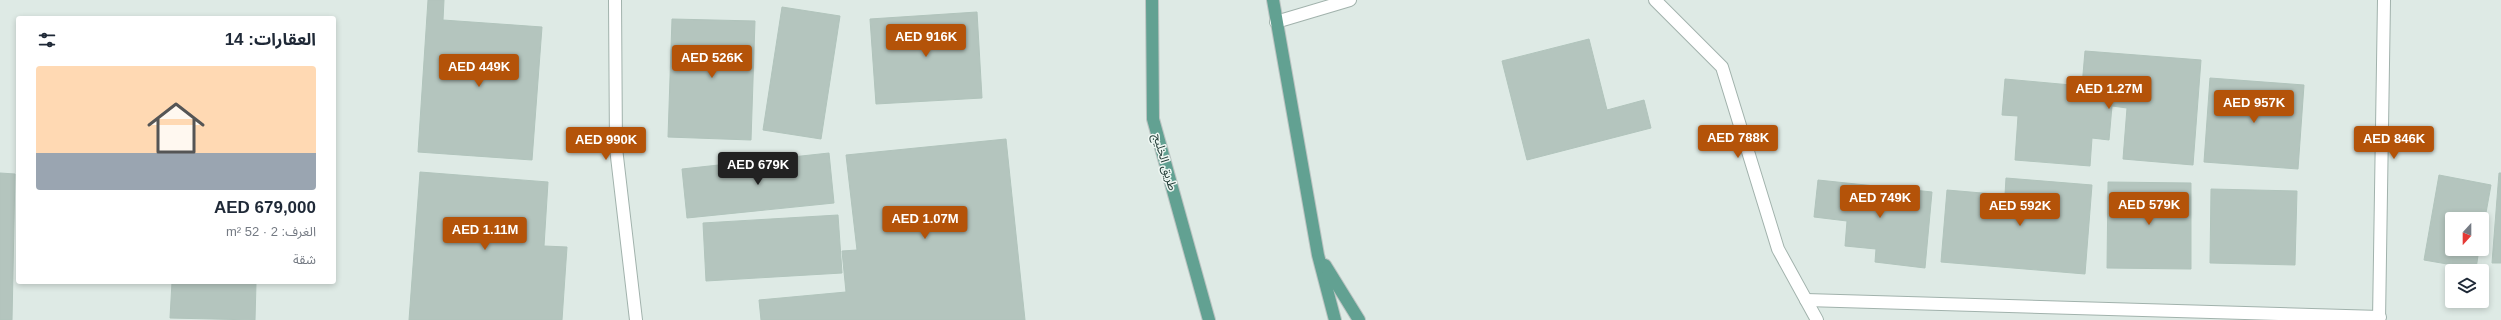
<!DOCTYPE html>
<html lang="ar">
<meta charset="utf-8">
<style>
:root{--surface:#fff;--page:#f2f2f3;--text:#1f2937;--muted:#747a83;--accent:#b45309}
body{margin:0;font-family:Helvetica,"Noto Sans Arabic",sans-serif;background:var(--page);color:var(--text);direction:rtl;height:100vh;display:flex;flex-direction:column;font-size:15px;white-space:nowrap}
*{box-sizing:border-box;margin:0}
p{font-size:13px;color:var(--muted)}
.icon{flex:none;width:22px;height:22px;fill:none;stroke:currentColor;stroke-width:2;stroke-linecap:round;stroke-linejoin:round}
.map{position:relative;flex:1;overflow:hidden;direction:ltr}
.drawer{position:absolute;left:16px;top:16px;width:320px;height:268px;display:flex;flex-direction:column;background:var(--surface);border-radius:4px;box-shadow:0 2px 6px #0003;direction:rtl}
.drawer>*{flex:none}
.needle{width:26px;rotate:201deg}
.controls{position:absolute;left:2445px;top:212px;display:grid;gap:8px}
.controls a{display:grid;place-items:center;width:44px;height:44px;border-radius:4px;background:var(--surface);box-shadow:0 2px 6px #0003;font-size:20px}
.price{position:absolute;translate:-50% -34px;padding:0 9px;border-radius:4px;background:var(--accent);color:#fff;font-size:13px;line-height:26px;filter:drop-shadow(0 1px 2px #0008)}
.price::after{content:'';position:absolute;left:50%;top:24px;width:12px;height:9px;margin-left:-6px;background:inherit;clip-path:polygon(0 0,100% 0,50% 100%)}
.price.active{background:#222;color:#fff}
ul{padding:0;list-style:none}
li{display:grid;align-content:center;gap:8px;height:212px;padding:0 20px}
li span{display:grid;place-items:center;height:124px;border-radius:4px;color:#555}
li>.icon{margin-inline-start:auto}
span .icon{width:72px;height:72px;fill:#fffc;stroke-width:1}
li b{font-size:17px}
h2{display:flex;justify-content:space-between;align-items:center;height:48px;padding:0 20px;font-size:17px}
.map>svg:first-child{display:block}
.building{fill:#b4c5be;stroke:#b1c4bc}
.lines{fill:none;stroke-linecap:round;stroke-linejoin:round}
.minor-casing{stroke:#a1b2ac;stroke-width:14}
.major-casing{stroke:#bcc4c2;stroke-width:14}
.minor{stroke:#fff;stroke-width:12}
.major{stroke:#62a192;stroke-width:12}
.labels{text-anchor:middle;stroke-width:3;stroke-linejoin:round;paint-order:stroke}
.street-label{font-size:12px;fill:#1f3a34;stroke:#eff7f3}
</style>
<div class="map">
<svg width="2501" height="320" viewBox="0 0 2501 320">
<rect width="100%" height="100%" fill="#deeae5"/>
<g class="building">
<polygon points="428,0 444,0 443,20 542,27 532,160 418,152"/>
<polygon points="782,7 840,16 821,139 763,130"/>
<polygon points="977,12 982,98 876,104 870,19"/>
<polygon points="672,19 755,21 751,140 668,137"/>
<polygon points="1589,39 1607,110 1644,100 1651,128 1527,160 1502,61"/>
<polygon points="2085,51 2201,60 2193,165 2123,159 2127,108 2112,106 2109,140 2092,138 2090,166 2015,160 2018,116 2002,115 2005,79 2082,86"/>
<polygon points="2210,78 2304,85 2298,169 2204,162"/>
<polygon points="1006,139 1025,320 761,320 759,300 846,292 842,251 857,250 846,155"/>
<polygon points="829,153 834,203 687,218 682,169"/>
<polygon points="420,172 548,182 544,246 567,247 562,320 409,320"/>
<polygon points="0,173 15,174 12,320 0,320"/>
<polygon points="2499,173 2501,173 2501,263 2492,263"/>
<polygon points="2439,175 2491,185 2482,235 2482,219 2452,219 2452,249 2479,249 2476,269 2424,260"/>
<polygon points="2006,178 2092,185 2085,274 1941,262 1947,190 2005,195"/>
<polygon points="1818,180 1932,192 1925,268 1875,262 1876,249 1845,246 1847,221 1814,217"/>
<polygon points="2108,182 2191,183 2191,269 2107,268"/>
<polygon points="2211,189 2297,191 2295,265 2210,263"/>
<polygon points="838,215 842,273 706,281 703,223"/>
<polygon points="172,282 271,282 256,283 255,320 170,318"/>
</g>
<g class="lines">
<g class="minor-casing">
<g id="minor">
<polyline points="615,0 616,148 636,320"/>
<polyline points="1655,0 1722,67 1778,249 1817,320"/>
<polyline points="1276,22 1350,0"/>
<polyline points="1806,300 2380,317"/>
<polyline points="2379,320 2384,0"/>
</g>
</g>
<g class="major-casing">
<g id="major">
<polyline points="1152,0 1153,119 1209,320"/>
<polyline points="1273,0 1318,255 1335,320"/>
<polyline points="1325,265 1359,320"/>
</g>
</g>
<use href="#minor" class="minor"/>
<use href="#major" class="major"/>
</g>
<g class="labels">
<g class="street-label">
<text transform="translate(1165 162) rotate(74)" y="4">طريق الخليج</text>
</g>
</g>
</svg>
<div class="controls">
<a><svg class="needle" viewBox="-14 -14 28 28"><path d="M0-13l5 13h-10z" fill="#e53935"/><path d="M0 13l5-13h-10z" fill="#747a83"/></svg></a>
<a><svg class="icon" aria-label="layers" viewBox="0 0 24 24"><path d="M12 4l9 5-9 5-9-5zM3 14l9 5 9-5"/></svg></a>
</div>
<b class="price" style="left:926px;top:58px">AED 916K</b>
<b class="price" style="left:712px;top:79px">AED 526K</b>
<b class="price" style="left:479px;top:88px">AED 449K</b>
<b class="price" style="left:2109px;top:110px">AED 1.27M</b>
<b class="price" style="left:2254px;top:124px">AED 957K</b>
<b class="price" style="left:1738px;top:159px">AED 788K</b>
<b class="price" style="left:2394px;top:160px">AED 846K</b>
<b class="price" style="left:606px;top:161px">AED 990K</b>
<b class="price active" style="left:758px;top:186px">AED 679K</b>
<b class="price" style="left:1880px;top:219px">AED 749K</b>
<b class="price" style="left:2149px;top:226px">AED 579K</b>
<b class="price" style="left:2020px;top:227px">AED 592K</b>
<b class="price" style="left:925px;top:240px">AED 1.07M</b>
<b class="price" style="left:485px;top:251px">AED 1.11M</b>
<section class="drawer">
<h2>العقارات: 14<svg class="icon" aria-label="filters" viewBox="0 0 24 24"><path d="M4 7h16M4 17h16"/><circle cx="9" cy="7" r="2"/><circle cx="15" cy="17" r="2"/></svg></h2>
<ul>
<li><span style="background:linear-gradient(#ffd9b3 70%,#9aa5b1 0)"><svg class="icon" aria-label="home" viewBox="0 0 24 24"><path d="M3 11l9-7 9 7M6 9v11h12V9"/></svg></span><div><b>AED 679,000</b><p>الغرف: 2 · 52 m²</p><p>شقة</p></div></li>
</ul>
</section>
</div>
